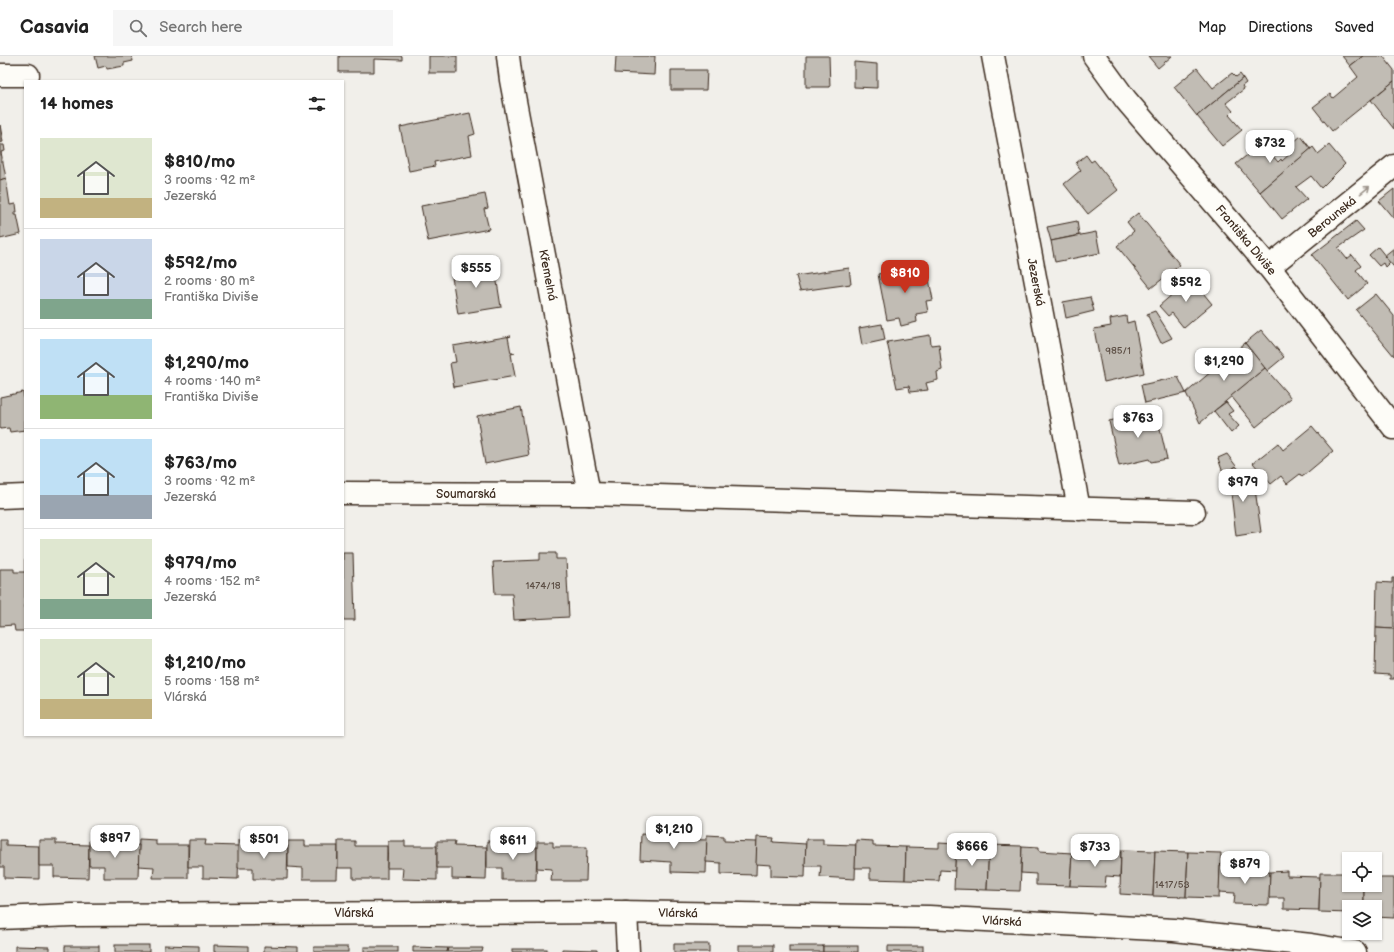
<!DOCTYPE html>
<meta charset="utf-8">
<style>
:root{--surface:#fff;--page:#f6f6f6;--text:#222;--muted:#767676;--line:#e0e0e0;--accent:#c8321e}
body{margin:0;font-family:"Balsamiq Sans",sans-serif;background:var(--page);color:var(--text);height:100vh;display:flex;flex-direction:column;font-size:15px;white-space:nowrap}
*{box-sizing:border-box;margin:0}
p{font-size:13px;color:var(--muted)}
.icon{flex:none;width:22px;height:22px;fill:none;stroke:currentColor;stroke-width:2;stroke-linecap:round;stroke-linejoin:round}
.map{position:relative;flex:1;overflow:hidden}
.details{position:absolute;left:24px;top:24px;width:320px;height:656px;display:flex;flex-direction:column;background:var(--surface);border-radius:0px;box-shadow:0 1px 3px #0004}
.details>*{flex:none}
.buttons{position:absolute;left:1342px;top:796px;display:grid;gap:8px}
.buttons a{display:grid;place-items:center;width:40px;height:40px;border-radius:0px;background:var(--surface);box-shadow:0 1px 3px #0004;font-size:20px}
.price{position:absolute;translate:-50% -34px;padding:0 9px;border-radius:8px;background:#fff;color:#222;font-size:13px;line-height:26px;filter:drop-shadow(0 1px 2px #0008)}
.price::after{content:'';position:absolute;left:50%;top:24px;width:12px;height:9px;margin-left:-6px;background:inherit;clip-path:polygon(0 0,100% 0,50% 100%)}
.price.on{background:var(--accent);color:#fff}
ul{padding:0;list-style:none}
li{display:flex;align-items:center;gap:12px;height:100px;padding:0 16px}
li+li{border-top:1px solid var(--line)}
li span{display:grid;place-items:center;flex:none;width:112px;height:80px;border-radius:0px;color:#555}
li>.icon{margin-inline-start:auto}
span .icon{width:48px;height:48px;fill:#fffc;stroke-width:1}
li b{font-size:17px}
h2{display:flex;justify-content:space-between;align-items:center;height:48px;padding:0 16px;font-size:17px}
header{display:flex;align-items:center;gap:24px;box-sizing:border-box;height:56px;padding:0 20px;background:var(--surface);border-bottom:1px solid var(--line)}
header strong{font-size:19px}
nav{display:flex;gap:22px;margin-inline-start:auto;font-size:14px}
.search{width:280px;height:36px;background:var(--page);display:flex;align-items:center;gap:10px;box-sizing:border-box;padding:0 14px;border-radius:0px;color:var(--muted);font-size:15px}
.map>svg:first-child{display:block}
.building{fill:#c1bcb4;stroke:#3b2a1e}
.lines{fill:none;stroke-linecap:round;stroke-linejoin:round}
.street-casing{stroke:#3b2a1e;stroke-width:25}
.street{stroke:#fdfcf7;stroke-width:22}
.oneway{stroke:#9c938a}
.labels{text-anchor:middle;stroke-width:3;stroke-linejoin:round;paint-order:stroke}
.number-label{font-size:10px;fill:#5c4e44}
.street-label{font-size:12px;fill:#3b2a1e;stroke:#fdfcf7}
</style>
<header>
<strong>Casavia</strong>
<div class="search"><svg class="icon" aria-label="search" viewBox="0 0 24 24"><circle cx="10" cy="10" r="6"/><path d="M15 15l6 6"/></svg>Search here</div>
<nav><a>Map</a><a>Directions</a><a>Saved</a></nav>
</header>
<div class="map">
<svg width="1394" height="896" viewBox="0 0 1394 896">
<rect width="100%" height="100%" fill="#f1efea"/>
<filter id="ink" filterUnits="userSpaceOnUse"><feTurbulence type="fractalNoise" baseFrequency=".025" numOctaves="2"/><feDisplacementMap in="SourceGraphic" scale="8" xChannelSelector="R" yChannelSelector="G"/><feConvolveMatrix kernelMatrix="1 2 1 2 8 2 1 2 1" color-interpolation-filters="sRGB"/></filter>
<g filter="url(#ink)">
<g class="building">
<polygon points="95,0 132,0 133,5 124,7 124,10 107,13 106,10 98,12"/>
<polygon points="339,0 402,0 402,4 374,3 374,16 339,16"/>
<rect x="429" y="0" width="28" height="17"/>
<polygon points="616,0 655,0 654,19 615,17"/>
<polygon points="806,0 829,0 830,31 806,31"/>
<polygon points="1148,0 1172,0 1158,12"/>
<polygon points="1342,0 1363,0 1350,10"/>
<polygon points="1363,0 1383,0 1394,14 1394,25 1332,75 1313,51 1330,38 1333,42 1358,21 1350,10"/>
<polygon points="854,6 877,8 877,32 854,31"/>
<polygon points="1197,12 1213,32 1232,17 1236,21 1240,18 1243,22 1197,60 1174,31"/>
<polygon points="671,14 707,14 706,34 671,34"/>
<polygon points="1243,22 1246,27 1242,30 1244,33 1226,47 1233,55 1229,59 1242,74 1222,90 1197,60"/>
<polygon points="1394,25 1394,73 1371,44"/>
<polygon points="470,57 475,78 469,80 472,99 434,106 435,110 409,115 400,71"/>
<polygon points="0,69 3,86 0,87 1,89 4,89 5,95 1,96 6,122 0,124"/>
<polygon points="1301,80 1311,93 1260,136 1236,108 1256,92 1261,98 1267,93 1278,106 1281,103 1282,105 1293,95 1289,90"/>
<polygon points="1329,89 1345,108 1321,132 1311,120 1296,131 1307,143 1282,163 1260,136 1313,91 1318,98"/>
<polygon points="1086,99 1091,106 1094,104 1118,134 1088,158 1064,128 1081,114 1076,107"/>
<polygon points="6,122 10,149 16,148 17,156 14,156 14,159 17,159 21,178 0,183 0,124"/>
<polygon points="1394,133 1394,163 1379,145"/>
<polygon points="485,138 488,152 484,153 489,173 428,185 421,150"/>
<polygon points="1138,157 1180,209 1151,232 1117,190 1134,175 1127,166"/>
<polygon points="1077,165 1079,179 1051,185 1047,171"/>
<polygon points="1356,165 1364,174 1338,192 1347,203 1352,199 1361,210 1356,214 1367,228 1348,244 1312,199"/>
<polygon points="1096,176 1100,197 1055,206 1051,185"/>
<polygon points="1378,191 1390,206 1385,211 1383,207 1379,210 1369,199"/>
<polygon points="1394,192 1394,211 1384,200"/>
<polygon points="494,207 501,251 458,258 451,215"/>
<polygon points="918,210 921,220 928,218 933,244 926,245 928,256 916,258 917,266 901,270 899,262 887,264 878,218"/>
<polygon points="849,212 851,228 800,235 796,220"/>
<polygon points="1191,222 1212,248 1184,272 1172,257 1168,260 1159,250"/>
<polygon points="1376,238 1394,260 1394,300 1356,254"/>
<polygon points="1090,241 1094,255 1066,262 1063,246"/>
<polygon points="1155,255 1172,282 1161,287 1147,258"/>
<polygon points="1126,260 1127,267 1134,265 1144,317 1104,326 1094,273 1111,270 1110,263"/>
<polygon points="882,268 885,284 862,289 859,272"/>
<polygon points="1261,274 1284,301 1267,315 1245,287"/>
<polygon points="930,279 931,289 939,288 942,314 937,316 938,324 926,327 928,334 910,336 909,330 897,332 887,286"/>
<polygon points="511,280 508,281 511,297 515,297 511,298 515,320 454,331 450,307 456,306 453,290"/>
<polygon points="1245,287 1265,312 1200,367 1186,337"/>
<polygon points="1265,312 1291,342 1256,371 1231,340"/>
<polygon points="1178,321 1186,337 1145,347 1141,329"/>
<polygon points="23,336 25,348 25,374 10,376 9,372 0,373 0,341"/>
<polygon points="1226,346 1233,355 1228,358 1239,370 1231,377 1214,355"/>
<polygon points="521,351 529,399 485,408 477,360"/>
<polygon points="1156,355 1167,403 1151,406 1149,403 1119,410 1109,365"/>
<polygon points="1312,370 1333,395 1302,421 1300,418 1287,428 1281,420 1271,428 1253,407 1278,387 1283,394"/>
<polygon points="1227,398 1236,410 1224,420 1218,402"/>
<polygon points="1236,410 1255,433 1261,476 1236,480 1231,436 1224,420"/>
<polygon points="343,497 353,497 355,564 343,564"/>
<polygon points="540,497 556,497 556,503 566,503 569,561 514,564 512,538 495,538 493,506 540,504"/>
<polygon points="25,504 25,575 15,575 14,569 0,570 0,513 14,513 14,516 25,516"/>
<polygon points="1392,522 1394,522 1394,573 1376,572 1377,526 1392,527"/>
<polygon points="1376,572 1394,573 1394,623 1390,623 1390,619 1375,618"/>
<polygon points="657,768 675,768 675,783 707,784 706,817 671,816 671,806 640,804 641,778 656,779"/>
<polygon points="707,779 724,780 724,785 757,786 756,819 721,818 721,807 706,806"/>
<polygon points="757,781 774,782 773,786 806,788 805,821 771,820 771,809 756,808"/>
<polygon points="139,783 156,784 156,789 188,789 188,822 153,822 154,811 138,810"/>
<polygon points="806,783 823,783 823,788 856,789 855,823 820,821 821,810 805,810"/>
<polygon points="0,784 6,784 6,789 39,790 39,823 4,822 4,811 0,811"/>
<polygon points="39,784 56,784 56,788 89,789 88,822 54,821 54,810 39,810"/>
<polygon points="89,784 106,784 106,789 139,789 138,822 104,822 104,810 89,810"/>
<polygon points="189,784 206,784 205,789 239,790 238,823 203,822 203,811 188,811"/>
<polygon points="238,784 255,784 256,789 288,790 287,823 253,823 253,812 238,812"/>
<polygon points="856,784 873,785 873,790 906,791 905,824 870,823 870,812 855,812"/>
<polygon points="288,785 305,785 305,790 338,790 337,823 303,823 303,812 288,811"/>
<polygon points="338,785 355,785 355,790 387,790 387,823 353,823 353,812 338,812"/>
<polygon points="388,785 405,785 405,790 437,790 437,824 402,823 403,812 387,812"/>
<polygon points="437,785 455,785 454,790 487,791 486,824 452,823 452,812 437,812"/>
<polygon points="487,785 504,786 504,790 537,791 536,824 502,824 502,812 487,812"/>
<polygon points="537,786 553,786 553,791 587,791 586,825 551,825 552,813 537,812"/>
<polygon points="939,787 956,788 955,815 940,814 939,825 905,824 906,791 939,792"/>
<polygon points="956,788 989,789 987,834 954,833"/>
<polygon points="989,789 1022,790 1020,835 987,834"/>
<polygon points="1022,790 1039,791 1039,795 1072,797 1070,830 1036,829 1036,818 1021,817"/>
<polygon points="1105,793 1121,794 1120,821 1106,820 1105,831 1070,830 1072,797 1104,798"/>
<polygon points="1121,794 1155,795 1153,840 1120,838"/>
<polygon points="1155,795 1188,796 1186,841 1153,840"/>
<polygon points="1188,796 1221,797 1219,842 1186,841"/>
<polygon points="1220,809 1237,810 1237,814 1270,816 1269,849 1234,848 1235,837 1219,836"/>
<polygon points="1287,815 1287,820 1320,821 1319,854 1284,853 1284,842 1269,842 1270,816"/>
<polygon points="1320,817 1349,817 1349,829 1364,829 1364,851 1349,851 1349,857 1319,856"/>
<polygon points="1375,822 1394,822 1394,862 1375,861 1375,851 1364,851 1364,829 1375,829"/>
<rect x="674" y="888" width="35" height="8"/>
<rect x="115" y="889" width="34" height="7"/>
<polygon points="164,889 199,890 199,896 164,896"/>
<polygon points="214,889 248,890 248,896 214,896"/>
<rect x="739" y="889" width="34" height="7"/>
<polygon points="15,890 49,891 49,896 15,896"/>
<rect x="65" y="890" width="34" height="6"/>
<polygon points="264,890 298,891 298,896 264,896"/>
<rect x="789" y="890" width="34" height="6"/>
<rect x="823" y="890" width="35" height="6"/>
<rect x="888" y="890" width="35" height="6"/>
<rect x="314" y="891" width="34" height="5"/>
<rect x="364" y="891" width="34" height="5"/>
<polygon points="413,891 448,892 447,896 413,896"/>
<polygon points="448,892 483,892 482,896 447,896"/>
<rect x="512" y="893" width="35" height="3"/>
<polygon points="562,893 597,894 597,896 562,896"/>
</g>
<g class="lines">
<g class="street-casing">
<g id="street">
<polyline points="508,0 511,24 589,438"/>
<polyline points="993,0 1079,453"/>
<polyline points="1094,0 1126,44 1269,211 1394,372"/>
<polyline points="0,19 28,19"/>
<polyline points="1269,211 1394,110"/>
<polyline points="343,437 589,438 1194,456"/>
<polyline points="0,441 25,440"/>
<polyline points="626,856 628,896"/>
<polyline points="0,862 72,859 619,856 929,861 1174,874 1311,889 1355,896"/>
</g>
</g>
<use href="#street" class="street"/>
</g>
<defs><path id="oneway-shaft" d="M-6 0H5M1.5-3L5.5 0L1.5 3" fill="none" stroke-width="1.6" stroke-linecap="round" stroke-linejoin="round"/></defs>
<use class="oneway" href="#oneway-shaft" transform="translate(1365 134) rotate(-39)"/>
</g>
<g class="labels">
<g class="number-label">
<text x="1118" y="298">985/1</text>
<text x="543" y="533">1474/18</text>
<text x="1172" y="832">1417/53</text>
</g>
<g class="street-label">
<text transform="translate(1332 161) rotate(-39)" y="4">Berounská</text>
<text transform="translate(1246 184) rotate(50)" y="4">Františka Diviše</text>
<text transform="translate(548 219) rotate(79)" y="4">Křemelná</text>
<text transform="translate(1036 226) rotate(79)" y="4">Jezerská</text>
<text x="466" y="442">Soumarská</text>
<text x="354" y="861">Vlárská</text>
<text transform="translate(678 857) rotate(1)" y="4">Vlárská</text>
<text transform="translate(1002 865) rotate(3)" y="4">Vlárská</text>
</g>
</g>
</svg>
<div class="buttons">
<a><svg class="icon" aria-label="locate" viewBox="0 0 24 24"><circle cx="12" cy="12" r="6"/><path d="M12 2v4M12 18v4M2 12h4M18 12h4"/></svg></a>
<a><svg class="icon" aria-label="layers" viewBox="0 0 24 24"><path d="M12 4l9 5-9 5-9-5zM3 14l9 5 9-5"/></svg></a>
</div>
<b class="price" style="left:1270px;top:108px">$732</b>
<b class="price" style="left:476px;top:233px">$555</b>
<b class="price on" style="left:905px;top:238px">$810</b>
<b class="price" style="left:1186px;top:247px">$592</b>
<b class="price" style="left:1224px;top:326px">$1,290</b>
<b class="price" style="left:1138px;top:383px">$763</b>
<b class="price" style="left:1243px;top:447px">$979</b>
<b class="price" style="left:674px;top:794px">$1,210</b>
<b class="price" style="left:115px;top:803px">$897</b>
<b class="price" style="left:264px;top:804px">$501</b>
<b class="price" style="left:513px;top:805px">$611</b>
<b class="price" style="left:972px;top:811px">$666</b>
<b class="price" style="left:1095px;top:812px">$733</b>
<b class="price" style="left:1245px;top:829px">$879</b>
<section class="details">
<h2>14 homes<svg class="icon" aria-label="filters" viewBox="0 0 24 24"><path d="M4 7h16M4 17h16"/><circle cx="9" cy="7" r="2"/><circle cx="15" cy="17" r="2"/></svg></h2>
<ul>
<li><span style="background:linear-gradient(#dfe7d0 75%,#c2b280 0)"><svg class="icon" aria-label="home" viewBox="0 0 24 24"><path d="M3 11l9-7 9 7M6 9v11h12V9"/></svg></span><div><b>$810/mo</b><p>3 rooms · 92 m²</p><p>Jezerská</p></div></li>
<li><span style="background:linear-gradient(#c9d6e8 75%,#7fa58c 0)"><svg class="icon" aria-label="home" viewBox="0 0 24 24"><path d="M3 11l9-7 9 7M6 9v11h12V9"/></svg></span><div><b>$592/mo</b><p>2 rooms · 80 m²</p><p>Františka Diviše</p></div></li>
<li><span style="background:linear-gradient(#bfe0f5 70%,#8fb573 0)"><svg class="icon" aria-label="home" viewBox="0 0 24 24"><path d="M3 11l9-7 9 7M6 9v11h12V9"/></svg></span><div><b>$1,290/mo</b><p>4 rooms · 140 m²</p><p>Františka Diviše</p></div></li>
<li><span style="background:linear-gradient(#bfe0f5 70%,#9aa5b1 0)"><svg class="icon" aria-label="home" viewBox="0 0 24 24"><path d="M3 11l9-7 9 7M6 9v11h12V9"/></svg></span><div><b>$763/mo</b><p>3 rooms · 92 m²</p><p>Jezerská</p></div></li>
<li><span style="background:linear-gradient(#dfe7d0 75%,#7fa58c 0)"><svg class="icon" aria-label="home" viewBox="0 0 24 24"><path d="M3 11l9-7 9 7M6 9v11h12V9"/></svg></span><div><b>$979/mo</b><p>4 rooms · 152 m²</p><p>Jezerská</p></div></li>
<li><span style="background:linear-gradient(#dfe7d0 75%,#c2b280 0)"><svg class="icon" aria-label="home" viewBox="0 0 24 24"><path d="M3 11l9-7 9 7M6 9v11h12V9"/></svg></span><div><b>$1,210/mo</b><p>5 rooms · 158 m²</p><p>Vlárská</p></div></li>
</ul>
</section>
</div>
